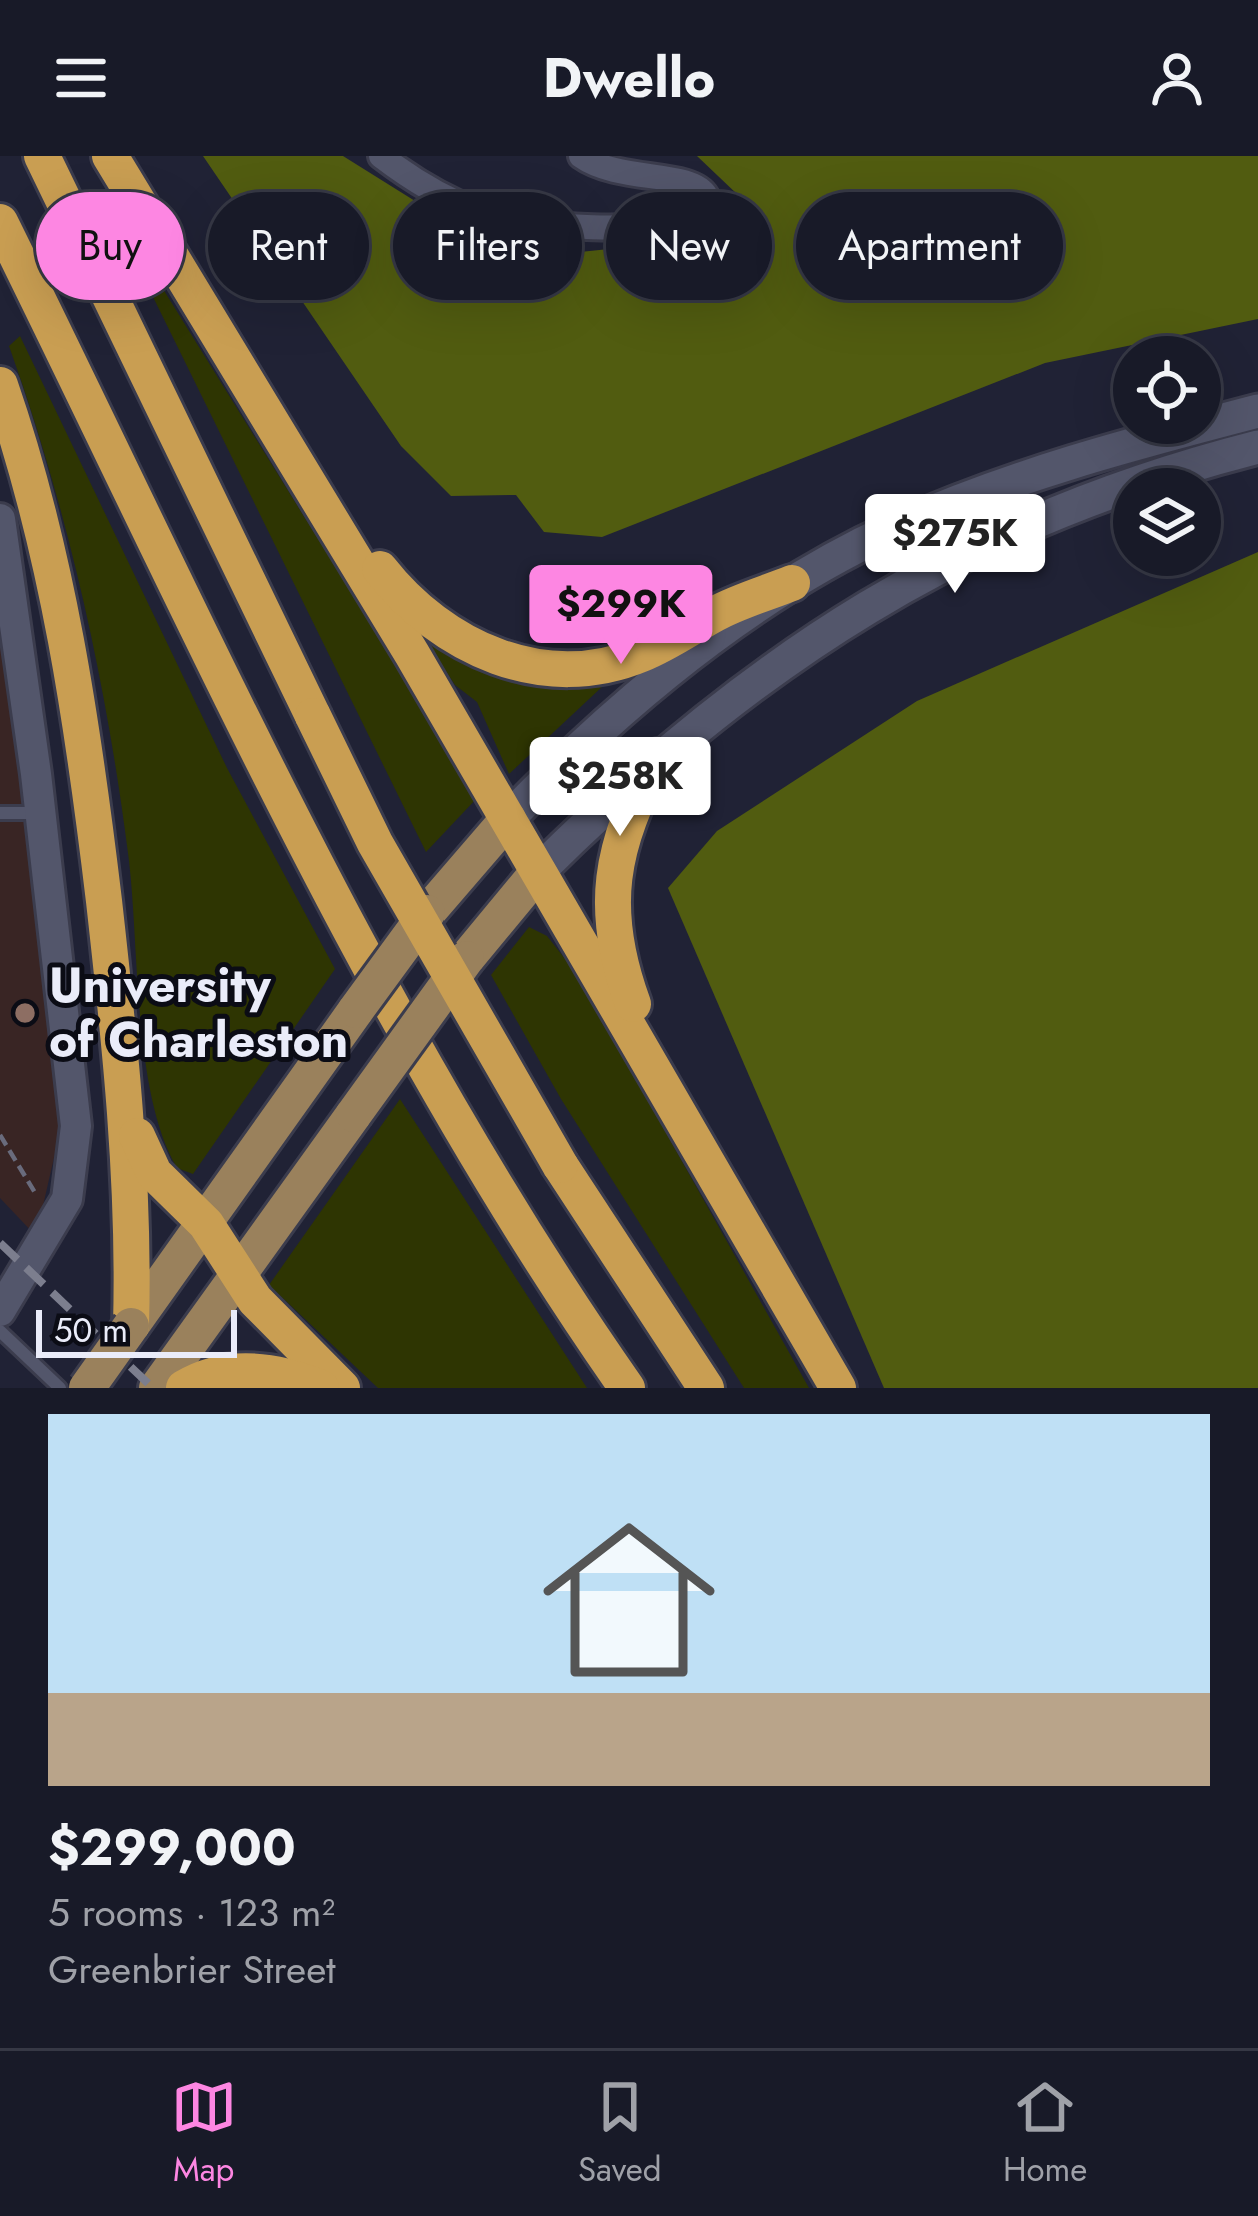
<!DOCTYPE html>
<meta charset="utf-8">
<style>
:root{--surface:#181a28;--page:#252734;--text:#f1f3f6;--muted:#9fa1a8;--line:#363845;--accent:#fd86e2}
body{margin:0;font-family:Jost,sans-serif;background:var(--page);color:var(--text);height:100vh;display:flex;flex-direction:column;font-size:45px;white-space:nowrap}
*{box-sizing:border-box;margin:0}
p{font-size:39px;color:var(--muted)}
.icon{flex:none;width:66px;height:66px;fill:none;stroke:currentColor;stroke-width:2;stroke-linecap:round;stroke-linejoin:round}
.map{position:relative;height:1232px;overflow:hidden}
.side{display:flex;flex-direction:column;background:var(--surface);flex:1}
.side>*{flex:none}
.top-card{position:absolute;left:36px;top:36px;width:1188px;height:108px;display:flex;gap:24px}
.controls{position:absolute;left:1113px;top:180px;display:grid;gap:24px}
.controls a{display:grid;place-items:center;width:108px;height:108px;border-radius:50%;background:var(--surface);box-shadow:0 12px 48px #0002,0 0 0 3px var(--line);font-size:60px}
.scale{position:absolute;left:36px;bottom:30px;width:201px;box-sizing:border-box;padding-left:12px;border:6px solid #eaecf9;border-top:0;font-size:33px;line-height:42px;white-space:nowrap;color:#eaecf9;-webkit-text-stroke:9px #0b0c15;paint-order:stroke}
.price{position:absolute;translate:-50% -102px;padding:0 27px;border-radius:12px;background:#fff;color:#222;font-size:39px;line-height:78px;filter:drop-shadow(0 3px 6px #0008)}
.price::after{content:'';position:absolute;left:50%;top:72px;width:36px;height:27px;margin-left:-18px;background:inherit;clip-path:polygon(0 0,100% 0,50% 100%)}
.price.current{background:var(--accent);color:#111}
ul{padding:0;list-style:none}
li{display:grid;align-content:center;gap:24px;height:636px;padding:0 48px}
li span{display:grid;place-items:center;height:372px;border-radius:0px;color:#555}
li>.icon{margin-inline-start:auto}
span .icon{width:216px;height:216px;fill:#fffc;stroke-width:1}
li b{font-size:51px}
.tag{padding:0 42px;border-radius:54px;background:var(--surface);box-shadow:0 12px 48px #0002,0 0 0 3px var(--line);font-size:42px;line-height:108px}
.tag.current{background:var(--accent);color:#111}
header{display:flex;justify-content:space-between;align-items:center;height:156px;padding:0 48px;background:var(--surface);font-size:54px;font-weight:700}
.tabs{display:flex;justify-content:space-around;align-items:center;height:168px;border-top:3px solid var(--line);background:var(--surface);font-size:33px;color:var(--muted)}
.tabs a{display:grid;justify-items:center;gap:6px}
.tabs .current{color:var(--accent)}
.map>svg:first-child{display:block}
.education{fill:#392524}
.green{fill:#2e3502}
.forest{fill:#515c10}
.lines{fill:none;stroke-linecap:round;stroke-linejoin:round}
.service-casing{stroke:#3b3c4d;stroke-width:18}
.minor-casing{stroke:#3b3c4d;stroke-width:30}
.tertiary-casing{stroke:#3b3c4d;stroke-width:36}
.secondary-casing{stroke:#3b3c4d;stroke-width:39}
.primary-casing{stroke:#3b3c4d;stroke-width:42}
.motorway-casing{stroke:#3b3c4d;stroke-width:42}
.path{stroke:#696b7c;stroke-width:4.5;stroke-dasharray:12 6;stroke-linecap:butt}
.service{stroke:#53566b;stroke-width:12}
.minor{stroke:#53566b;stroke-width:24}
.tertiary{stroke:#53566b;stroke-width:30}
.secondary{stroke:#53566b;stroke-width:33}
.primary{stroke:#9a815c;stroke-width:36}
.motorway{stroke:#c99e52;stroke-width:36}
.rail{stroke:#7c7e8e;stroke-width:8;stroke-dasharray:24 12;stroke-linecap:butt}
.primary-bridge-casing{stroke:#3b3c4d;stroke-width:42;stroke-linecap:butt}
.motorway-bridge-casing{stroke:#3b3c4d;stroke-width:42;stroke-linecap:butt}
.primary-bridge{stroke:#9a815c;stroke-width:36}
.motorway-bridge{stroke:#c99e52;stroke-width:36}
.education-dot{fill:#8d6e63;stroke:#0b0c15;stroke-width:4.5}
.labels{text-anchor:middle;stroke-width:10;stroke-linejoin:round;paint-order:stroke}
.poi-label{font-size:48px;font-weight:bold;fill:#eaecf9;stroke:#0b0c15;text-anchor:start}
</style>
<header><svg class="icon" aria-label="menu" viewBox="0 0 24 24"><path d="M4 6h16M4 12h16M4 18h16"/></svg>Dwello<svg class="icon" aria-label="person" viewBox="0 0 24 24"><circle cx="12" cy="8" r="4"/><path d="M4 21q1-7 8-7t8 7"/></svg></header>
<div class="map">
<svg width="1258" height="1232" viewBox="0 0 1258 1232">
<rect width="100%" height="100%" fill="#202235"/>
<polygon class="education" points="0,441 40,746 62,967 36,1080 0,1042"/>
<g class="green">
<polygon points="125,84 142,99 478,641 426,696"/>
<path d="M 20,180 L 227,612 L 335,813 L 193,1018 L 177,1012 C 132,935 140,788 128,697 C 106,525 68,354 9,190 Z"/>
<path d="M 426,484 C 484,519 536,533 604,529 L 509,618 L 477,546 L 455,529 Z"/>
<polygon points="529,771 547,780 577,818 809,1232 744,1232 561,943 491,819"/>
<polygon points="400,943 587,1232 378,1232 269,1129"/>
</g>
<g class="forest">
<polygon points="203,0 343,0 463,75 580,96 716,82 738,39 697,0 1258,0 1258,163 1045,207 602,381 544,376 516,339 451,340 401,290"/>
<polygon points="1258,396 1258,1232 884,1232 668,732 717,675 917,545"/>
</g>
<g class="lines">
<g class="service-casing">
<g id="service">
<polyline points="0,657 40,657"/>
<polyline points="0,1175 60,1232"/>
</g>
</g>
<g class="minor-casing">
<path id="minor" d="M 381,0 C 411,23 444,43 479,56 C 523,71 664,82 702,55 L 706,40 C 691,14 619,27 581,0"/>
</g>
<g class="tertiary-casing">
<polyline id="tertiary" points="0,363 36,618 76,970 67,1043 0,1155"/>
</g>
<g class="secondary-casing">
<g id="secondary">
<path d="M 508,663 C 618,549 748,439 893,373 C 1009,320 1135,287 1258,255"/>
<path d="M 538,716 C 752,503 963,366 1258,291"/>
</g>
</g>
<g class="primary-casing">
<g id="primary">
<polyline points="427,757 508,663"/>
<polyline points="466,803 538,716"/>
<polyline points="131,1170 356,854"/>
<polyline points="157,1232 354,958"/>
</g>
</g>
<g class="motorway-casing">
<g id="motorway">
<polyline points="42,0 313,560"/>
<polyline points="110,0 412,498 838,1232"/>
<path d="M 0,66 C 195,460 374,871 627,1232"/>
<path d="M 0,229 C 58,397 83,569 104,745 C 120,887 135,1027 131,1170"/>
<path d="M 380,413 C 442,492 544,539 642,498 C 667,488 691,471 715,458 C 739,445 767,437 792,427"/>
<path d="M 633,848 C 598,752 610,690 658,601"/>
<polyline points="137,980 154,1017 206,1068 255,1144 342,1232"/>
<polyline points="560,1009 706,1232"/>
<path d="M 184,1232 C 227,1206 277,1214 321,1232"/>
</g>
</g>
<polyline class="path" points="0,979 37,1040"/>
<use href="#service" class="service"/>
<use href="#minor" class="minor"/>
<use href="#tertiary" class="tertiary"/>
<use href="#secondary" class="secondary"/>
<use href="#primary" class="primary"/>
<use href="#motorway" class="motorway"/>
<polyline class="rail" points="0,1087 153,1232"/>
<g class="primary-bridge-casing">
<g id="primary-bridge">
<polyline points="356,854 427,757"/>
<polyline points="354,958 466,803"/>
<polyline points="87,1232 131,1170"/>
</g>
</g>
<g class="motorway-bridge-casing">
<polyline id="motorway-bridge" points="313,560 375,687 560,1009"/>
</g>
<use href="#primary-bridge" class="primary-bridge"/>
<use href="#motorway-bridge" class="motorway-bridge"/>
</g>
<circle class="education-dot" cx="25" cy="857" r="12"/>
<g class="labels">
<g class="poi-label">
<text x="49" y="846">University<tspan x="49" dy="55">of Charleston</tspan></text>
</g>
</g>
</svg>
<div class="controls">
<a><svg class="icon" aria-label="locate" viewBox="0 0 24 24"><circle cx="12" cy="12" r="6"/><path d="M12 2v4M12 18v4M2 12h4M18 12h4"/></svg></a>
<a><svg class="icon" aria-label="layers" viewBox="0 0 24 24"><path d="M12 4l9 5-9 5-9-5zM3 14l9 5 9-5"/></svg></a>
</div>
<div class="scale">50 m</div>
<b class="price" style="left:955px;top:440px">$275K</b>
<b class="price current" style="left:621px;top:511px">$299K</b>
<b class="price" style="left:620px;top:683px">$258K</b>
<div class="top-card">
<a class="tag current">Buy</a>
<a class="tag">Rent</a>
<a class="tag">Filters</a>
<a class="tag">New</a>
<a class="tag">Apartment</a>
</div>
</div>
<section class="side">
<ul>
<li><span style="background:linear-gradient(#bfe0f5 75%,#b9a48a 0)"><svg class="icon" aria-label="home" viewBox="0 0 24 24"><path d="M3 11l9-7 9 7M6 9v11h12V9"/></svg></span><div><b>$299,000</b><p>5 rooms · 123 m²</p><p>Greenbrier Street</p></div></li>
</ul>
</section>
<nav class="tabs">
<a class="current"><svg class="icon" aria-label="map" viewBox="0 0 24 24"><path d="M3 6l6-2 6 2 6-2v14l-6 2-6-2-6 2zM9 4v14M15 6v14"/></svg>Map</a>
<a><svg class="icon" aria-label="saved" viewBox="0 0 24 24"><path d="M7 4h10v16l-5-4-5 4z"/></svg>Saved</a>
<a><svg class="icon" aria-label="home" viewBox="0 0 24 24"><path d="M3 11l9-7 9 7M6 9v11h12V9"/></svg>Home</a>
</nav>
